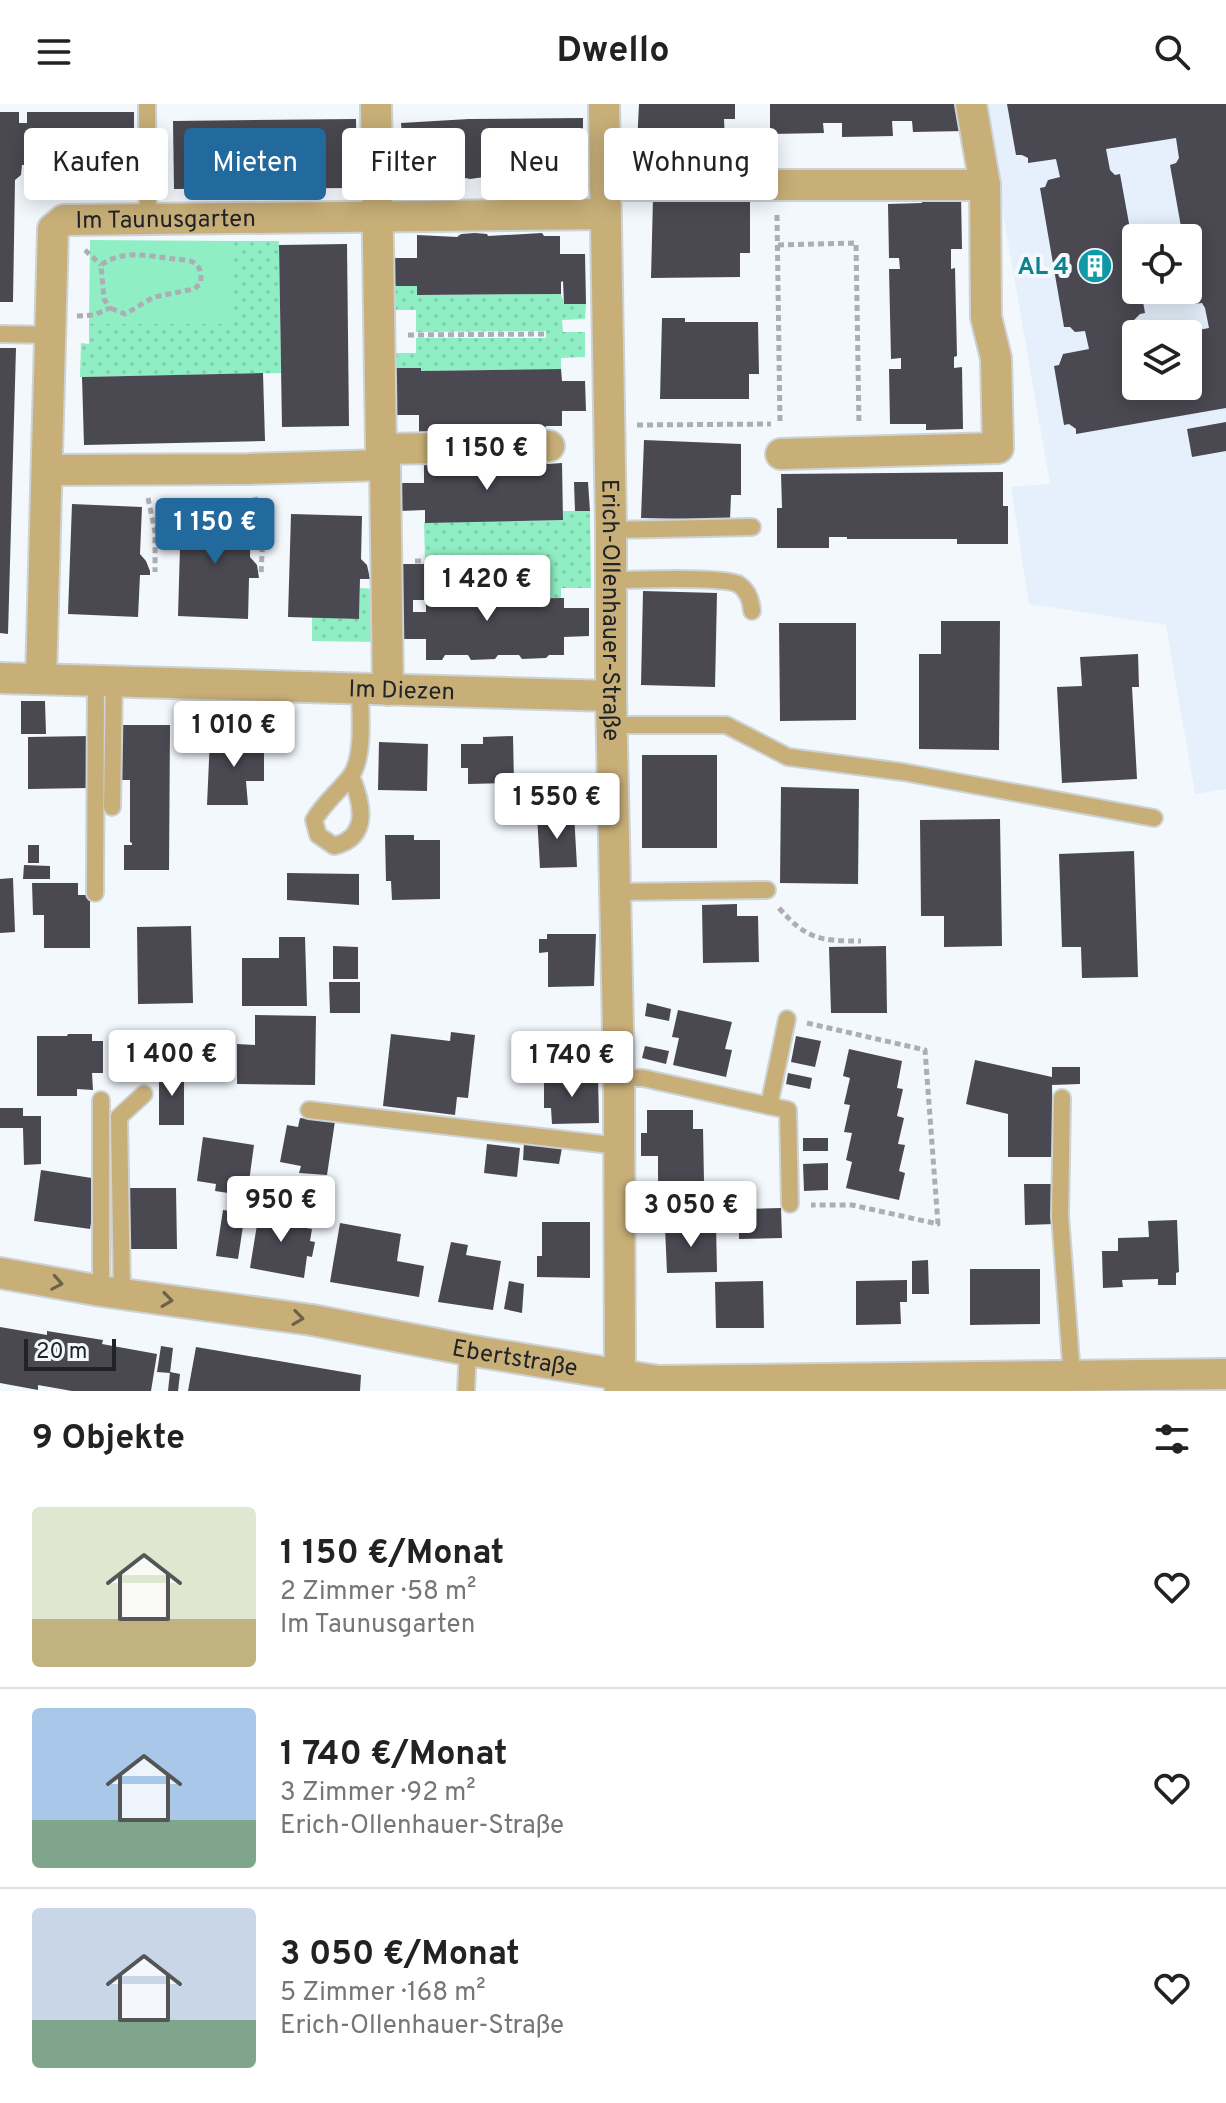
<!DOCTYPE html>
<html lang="de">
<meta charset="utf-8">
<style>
:root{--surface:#fff;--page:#f2f2f2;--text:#222;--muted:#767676;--line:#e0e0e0;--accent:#226a9e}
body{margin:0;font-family:Overpass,sans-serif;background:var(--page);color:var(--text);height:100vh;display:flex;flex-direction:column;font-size:30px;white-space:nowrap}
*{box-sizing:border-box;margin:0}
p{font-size:26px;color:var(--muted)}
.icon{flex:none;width:44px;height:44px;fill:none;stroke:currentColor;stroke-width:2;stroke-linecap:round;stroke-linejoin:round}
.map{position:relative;height:1287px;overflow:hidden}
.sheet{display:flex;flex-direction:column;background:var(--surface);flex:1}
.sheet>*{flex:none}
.guide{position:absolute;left:24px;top:24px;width:800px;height:72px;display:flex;gap:16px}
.tools{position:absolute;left:1122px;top:120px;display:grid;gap:16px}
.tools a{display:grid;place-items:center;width:80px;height:80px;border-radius:8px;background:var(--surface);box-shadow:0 4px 20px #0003;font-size:40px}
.scale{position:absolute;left:24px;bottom:20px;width:92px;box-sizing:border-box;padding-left:8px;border:4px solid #202327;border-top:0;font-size:22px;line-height:28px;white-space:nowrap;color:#202327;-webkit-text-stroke:6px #f3f8fd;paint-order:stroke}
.price{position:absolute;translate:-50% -68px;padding:0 18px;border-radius:8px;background:#fff;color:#222;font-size:26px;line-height:52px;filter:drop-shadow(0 2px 4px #0008)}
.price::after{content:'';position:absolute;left:50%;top:48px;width:24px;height:18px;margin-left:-12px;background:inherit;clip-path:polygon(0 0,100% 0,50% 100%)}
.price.current{background:var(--accent);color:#fff}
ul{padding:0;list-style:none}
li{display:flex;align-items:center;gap:24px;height:200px;padding:0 32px}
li+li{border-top:2px solid var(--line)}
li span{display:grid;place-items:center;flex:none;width:224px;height:160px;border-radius:8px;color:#555}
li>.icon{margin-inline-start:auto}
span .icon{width:96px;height:96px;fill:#fffc;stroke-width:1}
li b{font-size:34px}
h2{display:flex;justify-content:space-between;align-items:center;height:96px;padding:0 32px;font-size:34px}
.pill{padding:0 28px;border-radius:8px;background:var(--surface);box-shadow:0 4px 20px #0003;font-size:28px;line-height:72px}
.pill.current{background:var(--accent);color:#fff}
header{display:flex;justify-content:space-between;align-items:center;height:104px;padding:0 32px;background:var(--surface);font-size:36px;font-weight:700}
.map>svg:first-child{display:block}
.built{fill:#e5f0fc;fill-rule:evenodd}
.grass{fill:url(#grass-dots)}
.park{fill:#90eec4}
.building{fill:#4a4952;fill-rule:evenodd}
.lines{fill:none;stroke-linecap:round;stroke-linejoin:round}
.service-casing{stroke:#cdd2d6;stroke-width:20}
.minor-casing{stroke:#cdd2d6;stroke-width:34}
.path{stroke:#abafb4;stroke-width:5;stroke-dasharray:6 4;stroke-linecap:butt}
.service{stroke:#c8af78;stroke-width:16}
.minor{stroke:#c8af78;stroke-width:30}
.oneway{stroke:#6c624b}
.labels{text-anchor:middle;stroke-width:8;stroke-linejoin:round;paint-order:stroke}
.street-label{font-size:24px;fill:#202327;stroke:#f3f8fd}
.culture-label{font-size:24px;font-weight:bold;fill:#0d838f;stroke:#f3f8fd;text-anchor:end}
</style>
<header><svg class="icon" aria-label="menu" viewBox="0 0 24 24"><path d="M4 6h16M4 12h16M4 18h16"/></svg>Dwello<svg class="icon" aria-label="search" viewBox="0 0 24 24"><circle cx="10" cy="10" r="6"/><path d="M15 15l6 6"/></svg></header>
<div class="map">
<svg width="1226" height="1287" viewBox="0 0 1226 1287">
<defs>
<pattern id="grass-dots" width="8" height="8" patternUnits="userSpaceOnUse" patternTransform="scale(2)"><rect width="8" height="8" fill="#90eec4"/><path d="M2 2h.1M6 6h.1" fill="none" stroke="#7ccca8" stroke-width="1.8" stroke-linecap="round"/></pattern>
</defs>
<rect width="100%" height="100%" fill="#f3f8fd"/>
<path class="built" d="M 984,0 L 1226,0 L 1226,685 L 1195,690 L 1166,521 L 1029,500 L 1011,383 L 1050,380 ZM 1136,134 L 1188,134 L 1188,186 L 1136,186 ZM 1136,230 L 1188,230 L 1188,282 L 1136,282 Z"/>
<g class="grass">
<polygon points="231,137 279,137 281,269 80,273 81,239 89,240 89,220 231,220"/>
<polygon points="392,182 417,182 418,191 561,190 564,200 586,200 585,215 562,216 563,228 585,228 585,253 561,254 561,265 421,267 420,264 393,264 394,249 416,249 416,234 546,234 546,227 416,228 416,206 393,206"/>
<polygon points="563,407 590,407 591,484 561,484 561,494 426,496 426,464 532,461 531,455 425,457 424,418 563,416"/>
<polygon points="360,484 376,485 375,538 312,537 312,513 359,515"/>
</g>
<polygon class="park" points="90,136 231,137 231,220 89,220"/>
<g class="building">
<polygon points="639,0 735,0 735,15 724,15 725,39 637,40"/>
<polygon points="770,0 964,0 965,27 913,28 912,17 892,17 893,32 842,33 842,19 823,19 824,29 770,30"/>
<path d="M 1007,0 L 1226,0 L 1226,304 L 1076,330 L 1076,325 L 1069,320 L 1064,321 L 1054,262 L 1059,261 L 1063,250 L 1089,245 L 1085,227 L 1075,228 L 1070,223 L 1064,223 L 1040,84 L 1045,83 L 1048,76 L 1060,73 L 1056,55 L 1028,59 L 1028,54 L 1022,51 L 1016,51 ZM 1176,34 L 1179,54 L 1176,59 L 1170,61 L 1183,134 L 1188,134 L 1188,166 L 1194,200 L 1202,199 L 1205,204 L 1209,224 L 1188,228 L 1188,282 L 1136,282 L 1137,230 L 1134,216 L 1140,210 L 1145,209 L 1141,186 L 1136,186 L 1136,158 L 1120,70 L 1115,71 L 1110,66 L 1106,45 Z"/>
<polygon points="0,8 19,8 19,19 27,19 27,8 134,8 134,75 27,75 27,61 22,61 21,71 15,76 13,198 0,198"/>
<polygon points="583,14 583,74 541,71 538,75 512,75 511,72 498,71 470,75 461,73 458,69 433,72 429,76 417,76 419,93 405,93 405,67 414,70 413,43 402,44 402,64 389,64 388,31 402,31 401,19 469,15"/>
<polygon points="356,15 357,84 174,85 173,17"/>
<polygon points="961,91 962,145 951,145 951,165 955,164 957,252 954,253 954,264 962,263 963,325 926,326 926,320 890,320 889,265 901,265 901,254 891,255 889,165 900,165 899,154 889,154 888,100 922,99 922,92"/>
<polygon points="653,94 677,94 677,98 750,97 750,149 740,149 740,173 651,174"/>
<polygon points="475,129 487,130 488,132 542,129 544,132 560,132 560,150 585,150 586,200 564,200 563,177 561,178 561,190 417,191 417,182 392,182 391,154 417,154 417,131 457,133 461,130"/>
<polygon points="347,140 349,322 282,323 279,141"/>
<polygon points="662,214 685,214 685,218 758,218 759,270 749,270 749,295 660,295"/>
<polygon points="0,244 16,244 8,530 0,529"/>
<polygon points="393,264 421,264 421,267 561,265 562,277 585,277 586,307 562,307 562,322 546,322 544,326 492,323 487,327 465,328 461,323 436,324 434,327 419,328 419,311 394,311"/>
<polygon points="263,269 265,337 84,341 82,273"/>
<polygon points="1226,318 1226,347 1192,353 1187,325"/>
<polygon points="644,336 741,340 741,391 731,391 730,416 641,414"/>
<polygon points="544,356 547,360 562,359 563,416 425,419 425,406 400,407 399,379 424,379 424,358 466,361 469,358 494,357 496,360 516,360 519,357"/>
<polygon points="1003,368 1003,402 1008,402 1008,440 957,440 957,435 847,435 847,433 829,433 829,444 777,444 777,404 782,404 781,370"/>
<polygon points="574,378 588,378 590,407 575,407"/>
<polygon points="72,400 142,403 140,450 146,457 150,467 150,471 140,471 138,513 68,510"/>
<polygon points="181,409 251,411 250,453 257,461 259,474 249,474 248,515 178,512"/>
<polygon points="291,410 362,412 361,455 367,461 370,475 360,475 359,515 288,513"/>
<polygon points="400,460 424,460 424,496 413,496 413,508 426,508 426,496 561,494 564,494 564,504 589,504 589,532 564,533 564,551 549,551 546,554 522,555 519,551 498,551 495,555 471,556 468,551 445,551 442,556 426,556 426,535 401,535"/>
<polygon points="643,487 717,489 715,583 641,581"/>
<polygon points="941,517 1000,517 999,646 919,645 919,550 941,550"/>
<polygon points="779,519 856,519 856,616 780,617"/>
<polygon points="1138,550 1139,583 1132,583 1137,675 1062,679 1057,583 1082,582 1080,553"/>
<polygon points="21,597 45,597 46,630 21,630"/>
<polygon points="120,621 170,621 169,766 124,766 124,741 132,741 132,739 130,738 130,676 120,676"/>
<polygon points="90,632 90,684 28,685 28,633"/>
<polygon points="513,632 514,679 468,680 468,664 461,664 461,640 483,640 483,633"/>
<polygon points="210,634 264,635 264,677 246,677 248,701 207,701"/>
<polygon points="379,638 428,640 427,687 378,686"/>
<rect x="642" y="651" width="75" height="93"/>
<polygon points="781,683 859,685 858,780 780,779"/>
<polygon points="574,709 577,763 540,764 537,711"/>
<polygon points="1000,715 1002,842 944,843 944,812 921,812 920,716"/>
<polygon points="385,731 414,731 414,736 440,736 440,795 392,796 391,777 386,777"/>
<rect x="28" y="741" width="11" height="18"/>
<polygon points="1134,747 1138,873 1082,874 1081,843 1062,843 1059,750"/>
<polygon points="24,761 50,762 50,775 23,775"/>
<polygon points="287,769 359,770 359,801 287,796"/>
<polygon points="13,774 15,828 0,829 0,775"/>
<polygon points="32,779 78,779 78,791 90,791 90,844 44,844 44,811 33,811"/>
<polygon points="737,800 737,812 758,812 759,858 703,859 702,801"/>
<polygon points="191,822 193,899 138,900 137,823"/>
<polygon points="547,830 596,830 594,882 548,883 548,848 539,849 539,835 547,835"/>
<polygon points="279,833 305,833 307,902 242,902 242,854 279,854"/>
<polygon points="333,842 358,843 358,875 333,875"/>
<polygon points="886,842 887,909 831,909 829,843"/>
<polygon points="329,878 360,878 360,909 330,909"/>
<polygon points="647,899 671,905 669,917 645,912"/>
<polygon points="678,906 732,918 725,945 732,946 726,973 673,961 679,934 672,933"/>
<polygon points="255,911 316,912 315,981 237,980 237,940 255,941"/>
<polygon points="451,928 475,931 468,994 457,993 455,1011 383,1002 391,930 450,937"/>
<polygon points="567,929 568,945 535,946 535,930"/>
<polygon points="68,930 92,930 92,937 103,937 103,969 92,969 93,986 77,985 77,992 37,992 37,932 67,932"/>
<polygon points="796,932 821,937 815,963 791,958"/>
<polygon points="645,942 669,947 666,960 642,954"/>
<polygon points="849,945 902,957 897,984 903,985 897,1012 904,1014 898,1040 905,1041 899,1067 905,1069 899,1096 846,1084 852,1058 846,1056 852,1029 844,1028 850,1001 844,1000 850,974 843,972"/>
<polygon points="975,956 1052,973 1052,963 1080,963 1080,980 1052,981 1053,1053 1008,1053 1008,1010 966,1000"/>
<rect x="159" y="967" width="25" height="54"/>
<polygon points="788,969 812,974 810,985 786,980"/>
<polygon points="598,971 599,1019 552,1020 551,1004 544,1004 544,972"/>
<polygon points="0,1004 23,1004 23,1012 41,1012 41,1060 24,1061 23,1024 0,1024"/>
<polygon points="647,1006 693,1006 693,1025 703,1025 704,1077 658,1077 658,1052 641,1052 641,1029 647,1029"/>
<polygon points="318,1013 335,1017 327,1071 299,1069 301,1062 280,1058 287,1021 298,1023 300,1014 318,1016"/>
<polygon points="203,1033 254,1041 248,1085 237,1083 235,1090 215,1087 216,1080 197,1077"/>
<rect x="803" y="1034" width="25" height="13"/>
<polygon points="524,1039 562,1044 559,1060 523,1056"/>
<polygon points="487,1040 520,1044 517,1073 484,1069"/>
<polygon points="828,1059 828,1086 804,1087 803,1060"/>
<polygon points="41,1066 98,1075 90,1125 34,1117"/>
<polygon points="1024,1080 1053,1080 1054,1120 1025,1121"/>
<polygon points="126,1084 176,1084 177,1145 127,1145"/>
<polygon points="260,1102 293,1108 290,1121 312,1125 310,1137 315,1138 312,1153 307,1152 304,1174 250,1164"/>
<polygon points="781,1104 782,1134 739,1135 739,1119 712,1119 712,1106"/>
<polygon points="223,1106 245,1109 238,1155 216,1152"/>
<polygon points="1177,1116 1179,1168 1176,1169 1176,1181 1158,1181 1158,1175 1122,1176 1123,1183 1103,1184 1102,1147 1118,1147 1118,1134 1149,1133 1148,1117"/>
<polygon points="542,1118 590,1118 590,1174 537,1173 537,1152 542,1152"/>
<polygon points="340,1119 401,1130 397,1157 424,1162 419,1193 330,1178"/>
<polygon points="716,1121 717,1168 667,1169 665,1123"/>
<polygon points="451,1138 468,1141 466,1151 501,1157 493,1206 438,1198"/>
<polygon points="928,1156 929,1190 912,1190 912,1157"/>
<polygon points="970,1165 1040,1165 1040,1220 970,1221"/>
<polygon points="907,1176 907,1198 900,1198 901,1220 856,1221 856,1177"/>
<polygon points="509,1177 524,1180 522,1209 504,1205"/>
<polygon points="763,1177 764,1224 716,1224 715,1178"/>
<polygon points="0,1223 47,1231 47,1227 103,1236 102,1240 157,1250 151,1287 72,1287 38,1281 38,1286 0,1279"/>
<polygon points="161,1242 173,1244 170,1269 157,1268"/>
<polygon points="196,1243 361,1271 360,1287 188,1287"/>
<polygon points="170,1268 180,1270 178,1287 168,1287"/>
</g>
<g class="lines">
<g class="service-casing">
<g id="service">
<polyline points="147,0 148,116"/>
<polyline points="0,230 49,231"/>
<polyline points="611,426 752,423"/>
<path d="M 611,476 C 635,476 720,472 738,480 C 748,486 751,496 752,507"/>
<polyline points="612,621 726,621 788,653 903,668 1154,714"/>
<path d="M 351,672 C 362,698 371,733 334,742 L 318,731 L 314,716 C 324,699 338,688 350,673 C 365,654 360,608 360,586"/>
<polyline points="112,703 114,577"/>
<polyline points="616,788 767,786"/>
<polyline points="95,789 96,577"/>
<polyline points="619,974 643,974 788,1006 790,1100"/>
<polyline points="1062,994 1060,1112 1072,1272"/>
<polyline points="101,996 101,1187"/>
<polyline points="769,1002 787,915"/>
<polyline points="309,1006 619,1042"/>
<polyline points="122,1190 119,1013 144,990"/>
<polyline points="466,1287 468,1246"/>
</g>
</g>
<g class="minor-casing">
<g id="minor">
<polyline points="376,0 381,345 385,361 388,586"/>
<path id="s1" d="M 604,0 L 611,426 L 611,592 L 619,974 L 620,1287"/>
<polyline points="605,81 985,81"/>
<polyline points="381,345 549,342"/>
<polyline points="781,350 998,344 996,254 986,213 985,81 971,0"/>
<polyline points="47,366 248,365 385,361"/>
<path id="s2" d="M 0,574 L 611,592"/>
<path id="s3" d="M 41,575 L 53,125 L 64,116 L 605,110"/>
<path id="s4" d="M 0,1169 L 101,1187 L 312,1216 L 468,1246 L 658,1277 L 1226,1270"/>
</g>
</g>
<g class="path">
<polyline points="777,111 780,321"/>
<polyline points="778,141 856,139 859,321"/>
<polyline points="85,146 101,161"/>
<path d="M 77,212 L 94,211 L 110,204 L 104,195 L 101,161 C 123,145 149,152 174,155 C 180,156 187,155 193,158 C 201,162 202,171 200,180 L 194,185 L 154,193 L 125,210 L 110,204"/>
<polyline points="408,231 544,230"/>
<polyline points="637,321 771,320"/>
<polyline points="255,393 263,428 261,472"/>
<polyline points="148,394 155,428 155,468"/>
<polyline points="415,457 530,459"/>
<path d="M 779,804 C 807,836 821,837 861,837"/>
<polyline points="807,919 925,946 938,1120 852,1101 811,1101"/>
</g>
<use href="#service" class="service"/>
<use href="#minor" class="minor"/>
</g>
<defs><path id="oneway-chevron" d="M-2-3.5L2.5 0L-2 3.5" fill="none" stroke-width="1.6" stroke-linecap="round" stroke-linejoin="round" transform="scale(2)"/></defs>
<g class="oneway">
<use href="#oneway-chevron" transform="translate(57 1179) rotate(10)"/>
<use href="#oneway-chevron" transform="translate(167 1196) rotate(8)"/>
<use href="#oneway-chevron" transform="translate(298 1214) rotate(8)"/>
</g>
<defs>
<g id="building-disc" transform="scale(1.8)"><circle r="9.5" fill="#0f9aa8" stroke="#f3f8fd"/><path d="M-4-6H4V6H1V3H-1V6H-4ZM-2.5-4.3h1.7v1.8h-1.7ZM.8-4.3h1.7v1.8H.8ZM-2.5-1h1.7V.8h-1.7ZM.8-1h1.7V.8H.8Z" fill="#fff"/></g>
</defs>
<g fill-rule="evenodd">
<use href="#building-disc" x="1095" y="162"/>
</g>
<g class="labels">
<g class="street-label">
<text dy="8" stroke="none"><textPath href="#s3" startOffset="566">Im Taunusgarten</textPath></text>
<text dy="8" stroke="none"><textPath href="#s1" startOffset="506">Erich-Ollenhauer-Straße</textPath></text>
<text dy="8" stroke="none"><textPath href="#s2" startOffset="402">Im Diezen</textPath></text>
<text dy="8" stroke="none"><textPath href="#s4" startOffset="522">Ebertstraße</textPath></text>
</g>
<g class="culture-label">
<text x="1069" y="170">AL 4</text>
</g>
</g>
</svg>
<div class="tools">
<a><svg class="icon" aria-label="locate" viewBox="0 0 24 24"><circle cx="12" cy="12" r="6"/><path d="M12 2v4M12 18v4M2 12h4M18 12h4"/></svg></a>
<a><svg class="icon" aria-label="layers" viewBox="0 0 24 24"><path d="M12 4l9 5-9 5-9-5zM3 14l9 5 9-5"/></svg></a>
</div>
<div class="scale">20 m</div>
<b class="price" style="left:487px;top:388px">1 150 €</b>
<b class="price current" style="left:215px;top:462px">1 150 €</b>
<b class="price" style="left:487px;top:519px">1 420 €</b>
<b class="price" style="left:234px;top:665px">1 010 €</b>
<b class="price" style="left:557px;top:737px">1 550 €</b>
<b class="price" style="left:172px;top:994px">1 400 €</b>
<b class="price" style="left:572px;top:995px">1 740 €</b>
<b class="price" style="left:281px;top:1140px">950 €</b>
<b class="price" style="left:691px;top:1145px">3 050 €</b>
<div class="guide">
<a class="pill">Kaufen</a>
<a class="pill current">Mieten</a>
<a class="pill">Filter</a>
<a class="pill">Neu</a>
<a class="pill">Wohnung</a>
</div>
</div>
<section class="sheet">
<h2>9 Objekte<svg class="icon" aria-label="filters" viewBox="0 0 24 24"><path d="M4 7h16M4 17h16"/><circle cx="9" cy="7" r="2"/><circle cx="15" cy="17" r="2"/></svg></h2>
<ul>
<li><span style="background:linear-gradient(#dfe7d0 70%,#c2b280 0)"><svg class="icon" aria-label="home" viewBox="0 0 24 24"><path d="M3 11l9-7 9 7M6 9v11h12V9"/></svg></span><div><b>1 150 €/Monat</b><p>2 Zimmer · 58 m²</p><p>Im Taunusgarten</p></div><svg class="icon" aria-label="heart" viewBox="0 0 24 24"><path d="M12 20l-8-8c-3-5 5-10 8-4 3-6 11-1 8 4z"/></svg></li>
<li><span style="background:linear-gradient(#a9c7e8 70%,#7fa58c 0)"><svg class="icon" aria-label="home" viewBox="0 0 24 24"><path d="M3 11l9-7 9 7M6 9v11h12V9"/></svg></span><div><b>1 740 €/Monat</b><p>3 Zimmer · 92 m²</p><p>Erich-Ollenhauer-Straße</p></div><svg class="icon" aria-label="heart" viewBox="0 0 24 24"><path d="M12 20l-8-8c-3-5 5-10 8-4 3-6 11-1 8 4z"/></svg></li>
<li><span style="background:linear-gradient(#c9d6e8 70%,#7fa58c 0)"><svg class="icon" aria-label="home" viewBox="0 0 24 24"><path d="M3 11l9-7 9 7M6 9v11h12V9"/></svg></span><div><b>3 050 €/Monat</b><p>5 Zimmer · 168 m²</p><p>Erich-Ollenhauer-Straße</p></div><svg class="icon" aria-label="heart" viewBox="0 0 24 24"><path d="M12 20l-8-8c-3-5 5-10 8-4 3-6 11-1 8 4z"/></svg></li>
</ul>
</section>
